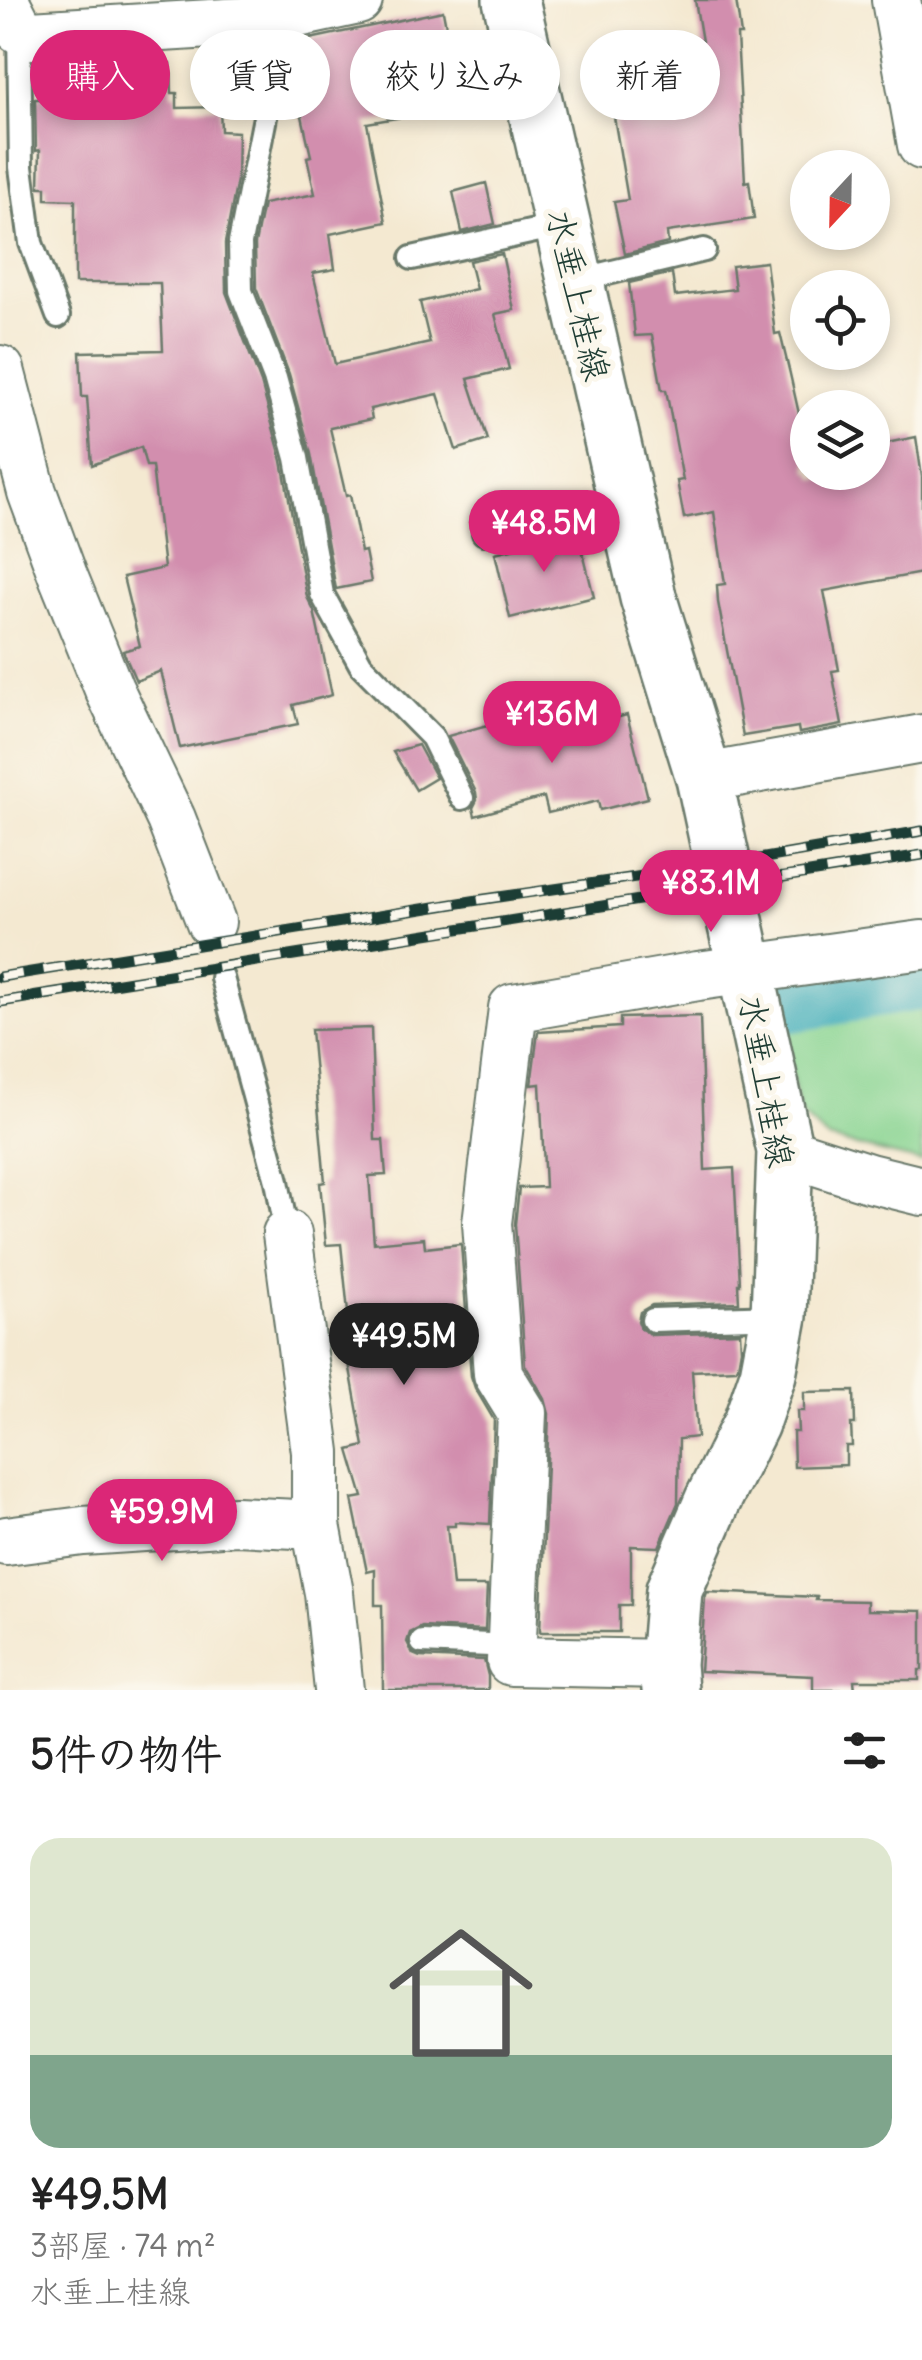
<!DOCTYPE html>
<html lang="ja">
<meta charset="utf-8">
<style>
:root{--surface:#fff;--page:#f6f6f6;--text:#222;--muted:#767676;--accent:#db2777}
body{margin:0;font-family:Delius,"Klee One",sans-serif;background:var(--page);color:var(--text);height:100vh;display:flex;flex-direction:column;font-size:38px;white-space:nowrap}
*{box-sizing:border-box;margin:0}
p{font-size:32px;color:var(--muted)}
.icon{flex:none;width:55px;height:55px;fill:none;stroke:currentColor;stroke-width:2;stroke-linecap:round;stroke-linejoin:round}
.map{position:relative;height:1690px;overflow:hidden}
.drawer{display:flex;flex-direction:column;background:var(--surface);flex:1}
.drawer>*{flex:none}
.hud{position:absolute;left:30px;top:30px;width:862px;height:90px;display:flex;gap:20px}
.needle{width:65px;rotate:202deg}
.controls{position:absolute;left:790px;top:150px;display:grid;gap:20px}
.controls a{display:grid;place-items:center;width:100px;height:100px;border-radius:50%;background:var(--surface);box-shadow:0 5px 15px #0003;font-size:50px}
.price{position:absolute;translate:-50% -85px;padding:0 22px;border-radius:35px;background:var(--accent);color:#fff;font-size:32px;line-height:65px;filter:drop-shadow(0 2px 5px #0008)}
.price::after{content:'';position:absolute;left:50%;top:60px;width:30px;height:22px;margin-left:-15px;background:inherit;clip-path:polygon(0 0,100% 0,50% 100%)}
.price.current{background:#222;color:#fff}
ul{padding:0;list-style:none}
li{display:grid;align-content:center;gap:20px;height:530px;padding:0 30px}
li span{display:grid;place-items:center;height:310px;border-radius:30px;color:#555}
li>.icon{margin-inline-start:auto}
span .icon{width:180px;height:180px;fill:#fffc;stroke-width:1}
li b{font-size:42px}
h2{display:flex;justify-content:space-between;align-items:center;height:120px;padding:0 30px;font-size:42px}
.chip{padding:0 35px;border-radius:45px;background:var(--surface);box-shadow:0 5px 15px #0003;font-size:35px;line-height:90px}
.chip.current{background:var(--accent);color:#fff}
.map>svg:first-child{display:block}
.green{fill:#89d492;stroke:#548863;stroke-width:2.5}
.lines{fill:none;stroke-linecap:round;stroke-linejoin:round}
.river{stroke:#3aaab7;stroke-width:72}
.building{fill:#d28eae}
.lane-casing{stroke:#6a796b;stroke-width:28}
.street-casing{stroke:#6a796b;stroke-width:52}
.secondary-casing{stroke:#6a796b;stroke-width:60}
.lane{stroke:#fff;stroke-width:22}
.street{stroke:#fff;stroke-width:48}
.secondary{stroke:#fff;stroke-width:55}
.rail-casing{stroke:#1f3d34;stroke-width:11}
.rail{stroke:#fbf7ec;stroke-width:8;stroke-dasharray:22;stroke-linecap:butt}
.labels{text-anchor:middle;stroke-width:10;stroke-linejoin:round;paint-order:stroke}
.street-label{font-size:35px;fill:#1f3d34;stroke:#fbf7ec}
</style>
<div class="map">
<svg width="922" height="1690" viewBox="0 0 922 1690">
<rect width="100%" height="100%" fill="#fbf7ec"/>
<filter id="ink" filterUnits="userSpaceOnUse"><feTurbulence type="fractalNoise" baseFrequency=".01" numOctaves="2"/><feDisplacementMap in="SourceGraphic" scale="20" xChannelSelector="R" yChannelSelector="G"/><feConvolveMatrix kernelMatrix="1 2 1 2 8 2 1 2 1" color-interpolation-filters="sRGB"/></filter>
<filter id="wash" filterUnits="userSpaceOnUse"><feTurbulence type="fractalNoise" baseFrequency=".0048" numOctaves="4" result="noise"/><feDisplacementMap in="SourceGraphic" scale="40" xChannelSelector="R" yChannelSelector="G"/><feGaussianBlur stdDeviation="2.25" result="paint"/><feColorMatrix in="noise" values="0 0 0 0 0 0 0 0 0 0 0 0 0 0 0 0 0 1.4 0 .05"/><feComposite in="paint" operator="in"/></filter>
<g filter="url(#wash)">
<rect width="100%" height="100%" fill="#f4e9d1"/>
<polygon class="green" points="922,987 922,1162 828,1139 799,1113 780,1011"/>
<g class="lines">
<polyline class="river" points="786,997 922,974"/>
</g>
<g id="blocks">
<g class="building">
<polygon points="695,0 736,0 741,35 737,35 745,182 749,181 754,219 667,232 668,243 625,254 614,202 628,200 611,99 709,83"/>
<polygon points="443,11 450,47 438,49 449,109 367,123 386,222 330,234 335,269 313,273 335,364 430,343 420,302 476,289 469,261 502,254 514,310 495,314 509,369 468,379 488,440 456,450 438,394 370,409 372,419 330,428 346,496 350,495 361,552 365,551 371,582 336,589 311,454 289,374 256,288 255,244 263,204 315,194 307,157 311,156 286,44"/>
<polygon points="171,63 172,93 177,93 177,108 220,107 221,131 238,132 237,180 225,243 226,292 261,383 282,461 307,597 314,611 332,695 293,705 298,724 180,748 161,671 136,681 123,651 140,646 123,577 164,568 152,466 146,466 141,447 92,465 87,397 82,397 80,352 163,350 160,283 75,283 75,200 46,199 46,187 39,187 40,150 36,151 35,99 40,99 39,66"/>
<polygon points="486,183 495,224 462,232 453,192"/>
<polygon points="766,262 775,334 780,333 790,374 808,454 808,472 812,472 814,479 856,472 872,472 872,446 916,437 922,477 922,573 824,591 839,670 832,671 842,725 799,733 798,727 743,736 718,602 717,585 725,584 714,512 684,518 677,481 683,480 666,390 662,390 652,335 635,336 629,283 672,273 675,296 735,289 732,266"/>
<polygon points="578,533 594,597 510,618 495,553"/>
<polygon points="627,715 648,798 600,810 598,801 548,813 544,797 475,816 473,808 477,800 476,792 448,736 519,716 523,725 520,727 524,742"/>
<polygon points="418,745 436,778 416,790 393,752"/>
<polygon points="700,1016 705,1170 734,1168 740,1284 738,1284 739,1302 652,1305 640,1312 638,1321 641,1329 652,1335 740,1332 741,1349 738,1366 736,1369 692,1371 697,1437 679,1439 678,1503 659,1547 631,1546 631,1605 619,1605 619,1632 540,1632 549,1414 545,1399 525,1365 515,1224 519,1188 545,1187 540,1084 531,1085 538,1032 620,1027 620,1018"/>
<polygon points="371,1028 375,1140 383,1140 386,1175 369,1176 374,1243 424,1238 425,1248 461,1244 471,1376 475,1388 494,1420 490,1524 455,1522 455,1526 447,1526 453,1586 487,1586 485,1630 422,1627 410,1633 407,1642 413,1654 420,1657 484,1660 488,1676 488,1690 383,1690 382,1605 375,1605 375,1570 367,1572 352,1499 363,1497 349,1450 364,1446 347,1352 352,1351 341,1244 326,1245 320,1183 325,1182 311,1030"/>
<polygon points="854,1391 855,1424 851,1424 852,1446 846,1446 846,1465 794,1467 793,1432 798,1432 797,1411 804,1411 804,1392"/>
<polygon points="707,1592 817,1597 816,1600 867,1601 867,1610 922,1611 922,1670 919,1670 919,1680 854,1680 855,1690 813,1690 813,1676 700,1671 705,1598"/>
</g>
</g>
</g>
<g filter="url(#ink)">
<use href="#blocks" fill-opacity="0" stroke="#6a796b" stroke-width="2.5"/>
<g class="lines">
<g class="lane-casing">
<g id="lane">
<polyline points="259,18 268,102 240,243 241,291 275,378 297,458 322,594 361,665 432,737 462,798"/>
<polyline points="19,29 21,167 31,243 58,316"/>
<polyline points="412,258 562,225"/>
<polyline points="575,281 704,250"/>
<polyline points="484,533 625,501"/>
<polyline points="222,978 277,1181 287,1234"/>
<polyline points="653,1320 779,1316"/>
<polyline points="422,1642 512,1646"/>
</g>
</g>
<g class="street-casing">
<g id="street">
<polyline points="4,0 19,29 31,35 260,21 358,0"/>
<polyline points="896,0 922,145"/>
<polyline points="0,370 32,492 63,576 109,689 171,819 211,922"/>
<polyline points="704,778 922,739"/>
<polyline points="785,1151 869,1178 922,1191"/>
<polyline points="287,1234 316,1452 316,1525 329,1593 339,1690"/>
<polyline points="6,1541 83,1531 236,1521 316,1525"/>
<polyline points="668,1664 511,1661 522,1413 498,1374 487,1223 513,1008 698,976 922,945"/>
</g>
</g>
<g class="secondary-casing">
<polyline id="secondary" points="511,0 648,597 704,778 785,1151 779,1316 768,1374 751,1423 713,1500 674,1590 668,1664 670,1690"/>
</g>
<use href="#lane" class="lane"/>
<use href="#street" class="street"/>
<use href="#secondary" class="secondary"/>
<g class="rail-casing">
<g id="rail">
<polyline points="0,977 478,900 753,860 922,831"/>
<polyline points="0,1002 922,855"/>
</g>
</g>
<use href="#rail" class="rail"/>
</g>
</g>
<g class="labels">
<g class="street-label">
<text transform="translate(578 295) rotate(77)" y="12">水垂上桂線</text>
<text transform="translate(766 1081) rotate(80)" y="12">水垂上桂線</text>
</g>
</g>
</svg>
<div class="controls">
<a><svg class="needle" viewBox="-14 -14 28 28"><path d="M0-13l5 13h-10z" fill="#e53935"/><path d="M0 13l5-13h-10z" fill="#767676"/></svg></a>
<a><svg class="icon" aria-label="locate" viewBox="0 0 24 24"><circle cx="12" cy="12" r="6"/><path d="M12 2v4M12 18v4M2 12h4M18 12h4"/></svg></a>
<a><svg class="icon" aria-label="layers" viewBox="0 0 24 24"><path d="M12 4l9 5-9 5-9-5zM3 14l9 5 9-5"/></svg></a>
</div>
<b class="price" style="left:544px;top:575px">¥48.5M</b>
<b class="price" style="left:552px;top:766px">¥136M</b>
<b class="price" style="left:711px;top:935px">¥83.1M</b>
<b class="price current" style="left:404px;top:1388px">¥49.5M</b>
<b class="price" style="left:162px;top:1564px">¥59.9M</b>
<div class="hud">
<a class="chip current">購入</a>
<a class="chip">賃貸</a>
<a class="chip">絞り込み</a>
<a class="chip">新着</a>
</div>
</div>
<section class="drawer">
<h2>5件の物件<svg class="icon" aria-label="filters" viewBox="0 0 24 24"><path d="M4 7h16M4 17h16"/><circle cx="9" cy="7" r="2"/><circle cx="15" cy="17" r="2"/></svg></h2>
<ul>
<li><span style="background:linear-gradient(#dfe7d0 70%,#7fa58c 0)"><svg class="icon" aria-label="home" viewBox="0 0 24 24"><path d="M3 11l9-7 9 7M6 9v11h12V9"/></svg></span><div><b>¥49.5M</b><p>3部屋 · 74 m²</p><p>水垂上桂線</p></div></li>
</ul>
</section>
